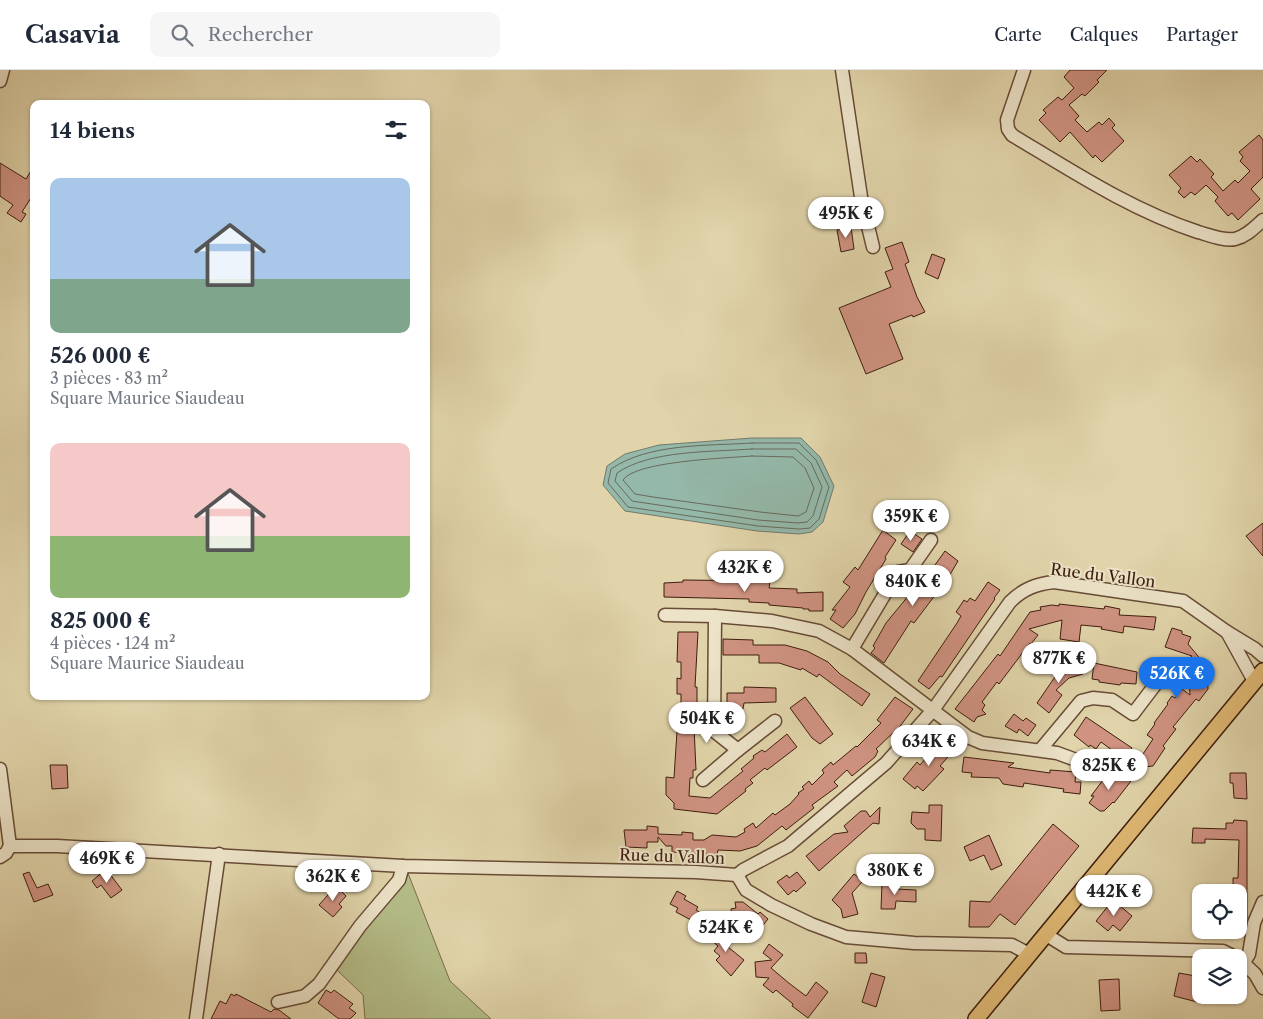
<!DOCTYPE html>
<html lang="fr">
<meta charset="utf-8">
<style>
:root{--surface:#fff;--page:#f6f6f7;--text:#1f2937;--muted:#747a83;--line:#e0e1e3;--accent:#1a73e8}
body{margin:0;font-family:"Libre Caslon Text",serif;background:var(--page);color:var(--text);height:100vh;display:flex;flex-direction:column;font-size:19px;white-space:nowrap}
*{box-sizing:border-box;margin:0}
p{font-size:16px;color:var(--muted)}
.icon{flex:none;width:28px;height:28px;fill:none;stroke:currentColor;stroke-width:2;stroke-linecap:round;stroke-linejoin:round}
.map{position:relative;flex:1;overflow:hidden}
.sheet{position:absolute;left:30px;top:30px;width:400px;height:600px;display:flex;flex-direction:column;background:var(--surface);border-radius:10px;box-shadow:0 1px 4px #0004}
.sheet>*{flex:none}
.tools{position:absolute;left:1192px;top:814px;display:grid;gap:10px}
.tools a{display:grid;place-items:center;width:55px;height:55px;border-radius:10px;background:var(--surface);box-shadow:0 1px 4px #0004;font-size:25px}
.price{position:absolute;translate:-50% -42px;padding:0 11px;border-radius:18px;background:#fff;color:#222;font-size:16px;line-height:32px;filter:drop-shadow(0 1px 2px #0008)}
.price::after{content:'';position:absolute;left:50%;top:30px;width:15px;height:11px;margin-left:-8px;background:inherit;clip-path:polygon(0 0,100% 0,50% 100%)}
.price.on{background:var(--accent);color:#fff}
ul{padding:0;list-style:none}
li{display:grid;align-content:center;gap:10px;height:265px;padding:0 20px}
li span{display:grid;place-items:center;height:155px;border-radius:10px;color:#555}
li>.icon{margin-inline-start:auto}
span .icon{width:90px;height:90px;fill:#fffc;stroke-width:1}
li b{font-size:21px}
h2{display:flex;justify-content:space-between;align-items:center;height:60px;padding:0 20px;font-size:21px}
header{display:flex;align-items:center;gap:30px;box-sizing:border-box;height:70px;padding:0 25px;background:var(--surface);border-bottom:1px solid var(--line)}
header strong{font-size:24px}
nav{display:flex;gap:28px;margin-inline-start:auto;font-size:18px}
.search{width:350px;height:45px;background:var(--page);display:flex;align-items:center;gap:12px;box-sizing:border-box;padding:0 18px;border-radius:10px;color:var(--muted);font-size:19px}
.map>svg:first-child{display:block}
.green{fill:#b4bc87;stroke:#796c4a}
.water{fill:#94b8a9;stroke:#727a6b}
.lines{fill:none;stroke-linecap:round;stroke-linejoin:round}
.shore{stroke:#696a5c;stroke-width:1}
.building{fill:#d09382;stroke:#3e1d0e}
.minor-casing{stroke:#674b35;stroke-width:15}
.major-casing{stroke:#3e1d0e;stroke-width:18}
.minor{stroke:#ece3c8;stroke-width:12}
.major{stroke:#e0ba75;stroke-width:15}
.labels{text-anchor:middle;stroke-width:4;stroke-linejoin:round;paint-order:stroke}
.street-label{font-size:16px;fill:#3e1d0e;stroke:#ece3c8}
</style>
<header>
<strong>Casavia</strong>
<div class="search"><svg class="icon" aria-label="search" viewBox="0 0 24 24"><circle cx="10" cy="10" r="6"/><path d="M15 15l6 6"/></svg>Rechercher</div>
<nav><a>Carte</a><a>Calques</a><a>Partager</a></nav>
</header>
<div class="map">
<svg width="1263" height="949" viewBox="0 0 1263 949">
<rect width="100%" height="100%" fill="#e1d4aa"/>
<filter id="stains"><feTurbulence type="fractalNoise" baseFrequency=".004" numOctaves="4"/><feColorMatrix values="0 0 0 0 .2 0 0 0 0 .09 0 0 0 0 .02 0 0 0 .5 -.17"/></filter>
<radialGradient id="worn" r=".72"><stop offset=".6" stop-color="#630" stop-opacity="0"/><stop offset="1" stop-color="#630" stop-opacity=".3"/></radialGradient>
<polygon class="green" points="408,803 450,911 491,949 365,949 363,925 336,899"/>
<polygon class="water" points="752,368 801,368 820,387 834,416 823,452 812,462 799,464 757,461 625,441 603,415 607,396 625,384 659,375"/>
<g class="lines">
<g class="shore">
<path d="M 752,373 L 799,373 L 816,390 L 829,417 L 819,449 L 810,458 L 799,459 L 758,456 L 628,437 L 608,413 L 611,399 C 649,373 707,376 752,373 Z"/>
<path d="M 752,379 L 796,379 L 811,393 L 822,417 L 813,446 L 807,452 L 798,453 L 758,450 L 632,431 L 615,411 L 617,403 C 650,380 712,382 752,379 Z"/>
<path d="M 752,386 L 793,387 L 805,398 L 814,418 L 806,442 L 798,446 L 760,442 L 653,427 L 635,424 L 623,410 C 635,391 728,388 752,386 Z"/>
</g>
</g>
<g class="building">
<polygon points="1070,0 1107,0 1097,10 1099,12 1085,26 1082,24 1069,35 1079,46 1075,50 1087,62 1099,52 1102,55 1109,48 1115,55 1112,58 1124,71 1102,92 1095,85 1093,88 1070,62 1060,72 1039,50 1046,43 1043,40 1058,27 1062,30 1074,18 1064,7"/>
<polygon points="1259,65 1263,70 1263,107 1251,119 1260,129 1238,150 1232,143 1228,146 1215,131 1218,127 1206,115 1195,125 1191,122 1184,128 1178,122 1181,118 1169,105 1191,86 1197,92 1200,89 1214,104 1211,107 1223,121 1235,110 1238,113 1250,101 1240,91 1243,87 1239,82"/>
<polygon points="0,93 26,109 34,96 34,123 22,142 26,144 21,152 7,143 13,135 0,126"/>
<polygon points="851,157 854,179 841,182 837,160"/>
<polygon points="902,172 909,192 905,194 917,227 925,242 913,247 912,245 889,254 903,289 866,304 839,238 891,217 885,202 893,199 885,178"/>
<polygon points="932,184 945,189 938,209 925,203"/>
<polygon points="1263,453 1263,486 1246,466"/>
<polygon points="883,460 896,470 885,487 886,489 866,522 855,544 843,558 830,549 836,540 832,540 850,517 843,512 855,497 858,500"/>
<polygon points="910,461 922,469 913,482 901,474"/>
<polygon points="945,481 958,491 948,508 914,553 911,551 884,593 871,583 875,578 873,576 886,553 909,525 911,527 920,511 922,513"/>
<polygon points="683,510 770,511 769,518 797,519 797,523 823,522 823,541 809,541 809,539 803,539 803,538 769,535 769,533 749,532 749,529 664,527 664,513 683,512"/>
<polygon points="988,512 1000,520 994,528 995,529 942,607 940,606 929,619 918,611 957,553 961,546 956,542 964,530 967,532 970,528 975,531"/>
<polygon points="1059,534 1104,539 1105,536 1120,539 1119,545 1156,547 1154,560 1124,556 1123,563 1101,559 1102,557 1081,555 1079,572 1060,569 1062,550 1029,559 1038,565 1031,574 1030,573 999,614 997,612 982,632 985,635 982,640 986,644 977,647 974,652 955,639 998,584 1000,586 1030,542 1041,540 1040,537 1052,535 1059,536"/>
<polygon points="1172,558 1182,561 1182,564 1191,567 1188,574 1207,597 1208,619 1199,631 1196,629 1173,657 1176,659 1163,676 1165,678 1153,696 1144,697 1144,694 1139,690 1153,669 1147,665 1155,654 1154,653 1168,634 1167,633 1172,626 1175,628 1182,619 1190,625 1188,597 1184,593 1192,586 1165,577"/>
<polygon points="678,562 698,562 695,617 697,617 697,640 696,657 694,657 696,700 693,700 693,708 690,708 689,726 710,728 743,701 741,699 754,688 753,686 762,680 765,682 787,664 797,677 767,700 765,698 750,710 753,713 745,719 746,721 717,744 674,739 674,733 666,725 666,707 674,708 678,646 681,647 681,624 677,624 677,608 681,609 681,592 677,592"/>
<polygon points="723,569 753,570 753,575 785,575 807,581 828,592 840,604 870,624 862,636 819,604 817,607 802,598 801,600 779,593 759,593 759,585 723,585"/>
<polygon points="1079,589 1083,604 1069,608 1056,620 1062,625 1049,643 1037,633 1057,604 1056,602 1067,593"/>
<polygon points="1094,593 1137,602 1136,614 1121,613 1120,615 1099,612 1099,610 1092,609"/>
<polygon points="744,617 776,618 776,632 744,633 743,639 730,639 727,636 727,623 744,623"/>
<polygon points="805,627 833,664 820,674 812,668 790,638"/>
<polygon points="895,627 913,639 895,663 894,662 876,679 878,681 875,687 852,706 847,700 834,712 838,716 812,735 814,738 786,760 782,756 757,776 740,781 718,780 717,785 672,782 672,776 666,776 658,767 658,772 647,772 647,778 626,777 624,760 647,760 647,756 658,757 658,764 682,765 682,762 693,763 693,770 704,770 712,765 736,767 745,762 744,759 753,753 756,758 773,743 775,745 790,734 799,724 798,723 804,719 802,717 809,711 812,715 824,703 822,700 831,692 833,695 856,676 857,677 881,653 877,650"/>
<polygon points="1014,644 1023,651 1026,648 1036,655 1028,666 1019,659 1017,663 1005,656"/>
<polygon points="1086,647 1132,678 1124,689 1101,672 1096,679 1090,675 1089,677 1074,665"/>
<polygon points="942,669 954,680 940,696 944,699 923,721 917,716 915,719 903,709 917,692 920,695"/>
<polygon points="964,687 1014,693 1008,697 1050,703 1050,700 1076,702 1075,712 1081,712 1080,724 1063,722 1064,719 1024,713 1023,717 1003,714 999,708 971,707 972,703 962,702"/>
<polygon points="50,695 67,695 68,718 52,719"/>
<polygon points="1116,700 1131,711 1114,733 1113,732 1104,741 1100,741 1089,733 1094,726 1091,726 1103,710 1107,712"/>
<polygon points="1230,703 1246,703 1247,729 1234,728 1233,713 1230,713"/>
<polygon points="929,735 942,735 941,771 925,770 925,759 917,759 911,753 912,742 929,743"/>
<polygon points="880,737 879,754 873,753 819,801 806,786 834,764 848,762 844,756 861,741 866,741 870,747"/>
<polygon points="1234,750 1247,751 1247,849 1245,858 1239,858 1238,817 1233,816 1233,808 1238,808 1239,770 1205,769 1205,773 1192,773 1193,758 1226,759 1226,753 1233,753"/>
<polygon points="1053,754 1079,776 1015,855 1000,844 989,857 969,857 970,831 990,832"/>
<polygon points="989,765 1002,795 991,800 984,785 970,791 964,777"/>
<polygon points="106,799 122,820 111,828 101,815 97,818 92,811"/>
<polygon points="29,802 37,818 48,814 53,825 34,832 23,804"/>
<polygon points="797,802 806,813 796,822 794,820 788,825 777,812 787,805 789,808"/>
<polygon points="854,804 863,811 852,823 858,844 843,848 841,839 832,830"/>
<polygon points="882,813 897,813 896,819 916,820 916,832 896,831 895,839 881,839"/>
<polygon points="336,816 346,826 339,834 342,837 333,847 319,835"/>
<polygon points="677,821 686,826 684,829 698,837 696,840 701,843 697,850 692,848 691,850 676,842 678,838 670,834"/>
<polygon points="1113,830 1132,846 1120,861 1113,855 1108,861 1096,851"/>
<polygon points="735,832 743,832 758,844 760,842 768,849 756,864 743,853 732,854 731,839 736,838"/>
<polygon points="721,859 734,869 728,877 744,890 731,906 716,890 720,886 714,881 718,876 711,870"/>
<polygon points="769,874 783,885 771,898 790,914 806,926 816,912 828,922 808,948 792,936 793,934 776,920 773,923 763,915 769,908 756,907 755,892 772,890 763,883"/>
<polygon points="855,883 866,883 867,893 855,893"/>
<polygon points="871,903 885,907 876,937 862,932"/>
<polygon points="1179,903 1201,907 1201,933 1174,926"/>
<polygon points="1119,909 1120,940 1101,941 1099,910"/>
<polygon points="326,920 331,923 334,920 353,934 349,938 356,943 350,949 339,949 318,933"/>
<polygon points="231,924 235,926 236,924 271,942 274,939 279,940 291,949 211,949 220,931 226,934"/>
</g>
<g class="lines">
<g class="minor-casing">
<g id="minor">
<polyline points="842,0 861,127 873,177"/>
<path d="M 1024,0 L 1007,50 L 1008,59 L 1012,65 C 1072,101 1131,140 1198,162 C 1209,165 1224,171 1235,169 C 1247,166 1255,157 1263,150"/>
<polyline points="0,11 3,0"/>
<polyline points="665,545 715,546 772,551 819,561 852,579 968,667 982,673 1057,683 1087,694"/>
<polyline points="715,546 714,661 738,680 775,651"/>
<polyline points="852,579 898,502 910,500 931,470"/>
<polyline points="1254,611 1227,562 1255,579 1263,586"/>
<polyline points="1041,679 1081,631 1093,628 1112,630 1133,644 1155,615"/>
<polyline points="0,699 10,776"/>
<polyline points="703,710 738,680"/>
<path d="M 10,776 L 57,776 L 403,796 L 696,802 L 737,805 L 743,800 L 788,776 L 886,693 L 933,640 L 1010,532 C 1023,519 1036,514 1054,512 L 1183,531 L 1227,562"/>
<polyline points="0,787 6,783 10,776"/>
<polyline points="737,805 746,820 771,835 811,854 846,867 914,873 1012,875 1029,884"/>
<polyline points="1045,864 1066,877 1223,881 1237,888"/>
<polyline points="1239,889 1255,904 1263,918"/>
<polyline points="1244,892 1249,884 1254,853 1263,832"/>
<polyline points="278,932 305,926 319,914 360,856 399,810 403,796"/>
<polyline points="196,949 219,784"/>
</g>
</g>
<g class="major-casing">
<polyline id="major" points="976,949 1263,601"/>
</g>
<use href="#minor" class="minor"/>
<use href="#major" class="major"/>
</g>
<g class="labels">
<g class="street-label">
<text transform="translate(1103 505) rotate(7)" y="6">Rue du Vallon</text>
<text transform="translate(672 786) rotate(2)" y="6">Rue du Vallon</text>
</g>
</g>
<rect width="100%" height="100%" filter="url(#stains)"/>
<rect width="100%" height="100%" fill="url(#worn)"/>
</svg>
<div class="tools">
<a><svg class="icon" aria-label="locate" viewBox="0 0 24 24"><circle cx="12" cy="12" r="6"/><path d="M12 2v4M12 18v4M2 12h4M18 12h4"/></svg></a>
<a><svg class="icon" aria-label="layers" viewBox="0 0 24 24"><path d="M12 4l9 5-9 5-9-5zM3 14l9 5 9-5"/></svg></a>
</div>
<b class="price" style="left:846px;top:169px">495K €</b>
<b class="price" style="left:911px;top:472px">359K €</b>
<b class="price" style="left:745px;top:523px">432K €</b>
<b class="price" style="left:913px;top:537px">840K €</b>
<b class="price" style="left:1059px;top:614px">877K €</b>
<b class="price on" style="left:1177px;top:629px">526K €</b>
<b class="price" style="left:707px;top:674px">504K €</b>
<b class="price" style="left:929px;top:697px">634K €</b>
<b class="price" style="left:1109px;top:721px">825K €</b>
<b class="price" style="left:107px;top:814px">469K €</b>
<b class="price" style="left:895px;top:826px">380K €</b>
<b class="price" style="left:333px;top:832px">362K €</b>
<b class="price" style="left:1114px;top:847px">442K €</b>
<b class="price" style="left:726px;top:883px">524K €</b>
<section class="sheet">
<h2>14 biens<svg class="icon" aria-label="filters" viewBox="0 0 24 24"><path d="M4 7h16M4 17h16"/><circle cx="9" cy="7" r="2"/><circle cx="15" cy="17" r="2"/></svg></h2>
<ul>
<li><span style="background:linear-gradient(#a9c7e8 65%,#7fa58c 0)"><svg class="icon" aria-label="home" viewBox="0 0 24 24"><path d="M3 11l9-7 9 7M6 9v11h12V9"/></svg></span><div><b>526 000 €</b><p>3 pièces · 83 m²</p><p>Square Maurice Siaudeau</p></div></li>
<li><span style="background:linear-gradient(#f6c9c9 60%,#8fb573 0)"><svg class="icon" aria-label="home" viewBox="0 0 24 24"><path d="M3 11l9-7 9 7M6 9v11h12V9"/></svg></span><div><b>825 000 €</b><p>4 pièces · 124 m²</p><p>Square Maurice Siaudeau</p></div></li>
</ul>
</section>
</div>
